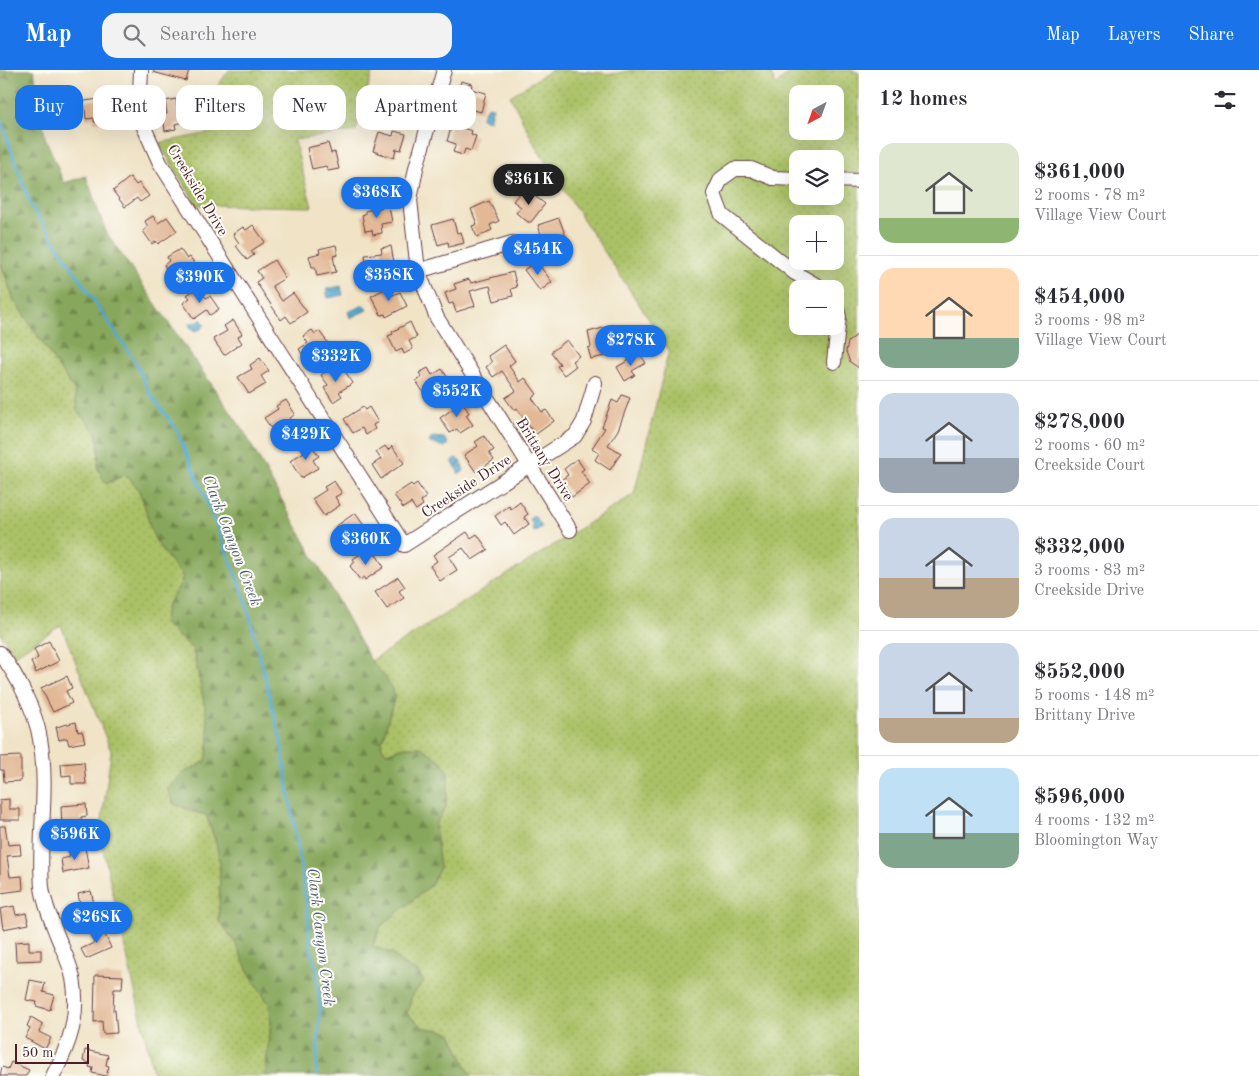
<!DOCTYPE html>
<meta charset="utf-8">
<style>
:root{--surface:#fff;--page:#f2f2f3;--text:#2b2b33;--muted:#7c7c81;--line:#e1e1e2;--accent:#1a73e8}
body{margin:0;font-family:"Old Standard TT",serif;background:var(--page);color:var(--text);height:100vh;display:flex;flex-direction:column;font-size:19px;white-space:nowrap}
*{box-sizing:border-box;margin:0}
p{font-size:16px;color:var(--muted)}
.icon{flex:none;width:28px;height:28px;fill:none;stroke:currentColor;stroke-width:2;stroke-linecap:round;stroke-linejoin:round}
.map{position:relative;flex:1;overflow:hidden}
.details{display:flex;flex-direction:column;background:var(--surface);width:400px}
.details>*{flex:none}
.hud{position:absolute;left:15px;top:15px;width:475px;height:45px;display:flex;gap:10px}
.needle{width:32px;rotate:221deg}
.tools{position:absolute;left:789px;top:15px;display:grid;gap:10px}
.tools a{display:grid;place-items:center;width:55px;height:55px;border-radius:10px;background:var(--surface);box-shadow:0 5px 20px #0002;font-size:25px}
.scale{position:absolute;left:15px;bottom:12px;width:74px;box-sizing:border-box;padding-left:5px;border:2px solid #4a1f2b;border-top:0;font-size:14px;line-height:18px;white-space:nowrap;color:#4a1f2b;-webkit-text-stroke:4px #fdfcf7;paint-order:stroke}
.price{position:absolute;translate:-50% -42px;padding:0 11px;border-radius:18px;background:var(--accent);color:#fff;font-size:16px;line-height:32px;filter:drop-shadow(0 1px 2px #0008)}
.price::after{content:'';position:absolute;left:50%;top:30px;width:15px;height:11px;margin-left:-8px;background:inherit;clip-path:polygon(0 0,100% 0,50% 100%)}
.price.selected{background:#222;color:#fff}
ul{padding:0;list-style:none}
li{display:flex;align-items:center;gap:15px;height:125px;padding:0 20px}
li+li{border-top:1px solid var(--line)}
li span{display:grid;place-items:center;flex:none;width:140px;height:100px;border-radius:15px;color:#555}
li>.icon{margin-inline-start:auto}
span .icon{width:60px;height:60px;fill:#fffc;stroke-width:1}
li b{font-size:21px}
h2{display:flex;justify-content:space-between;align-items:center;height:60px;padding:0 20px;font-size:21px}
.pill{padding:0 18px;border-radius:15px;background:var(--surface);box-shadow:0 5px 20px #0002;font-size:18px;line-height:45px}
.pill.selected{background:var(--accent);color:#fff}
header{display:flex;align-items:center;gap:30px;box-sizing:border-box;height:70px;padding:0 25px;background:var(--accent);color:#fff}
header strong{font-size:24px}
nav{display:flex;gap:28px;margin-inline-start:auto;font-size:18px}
.search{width:350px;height:45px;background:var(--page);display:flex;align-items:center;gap:12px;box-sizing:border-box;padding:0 18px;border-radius:15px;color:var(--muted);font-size:19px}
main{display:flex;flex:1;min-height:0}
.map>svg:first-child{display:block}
.grass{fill:url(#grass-dots);stroke:#7a7048;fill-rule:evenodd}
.forest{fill:url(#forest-firs);stroke:#686343}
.water{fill:url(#water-waves);stroke:#4d637c}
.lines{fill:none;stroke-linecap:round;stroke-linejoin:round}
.stream{stroke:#50a7cd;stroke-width:3}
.building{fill:#e2b895}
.minor-casing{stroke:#633c42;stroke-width:16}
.minor{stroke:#fff;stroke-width:14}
.labels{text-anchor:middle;stroke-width:4;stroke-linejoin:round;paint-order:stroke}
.street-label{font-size:15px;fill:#4a1f2b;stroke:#fdfcf7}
.water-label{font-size:16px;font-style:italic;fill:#4d5c74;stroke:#fdfcf7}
</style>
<header>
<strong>Map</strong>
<div class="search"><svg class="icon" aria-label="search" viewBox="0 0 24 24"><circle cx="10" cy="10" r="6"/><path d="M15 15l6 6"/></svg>Search here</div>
<nav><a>Map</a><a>Layers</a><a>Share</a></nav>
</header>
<main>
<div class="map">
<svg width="859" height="1006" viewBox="0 0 859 1006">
<defs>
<pattern id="grass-dots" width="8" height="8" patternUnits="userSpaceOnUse" patternTransform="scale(1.25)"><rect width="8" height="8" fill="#aac166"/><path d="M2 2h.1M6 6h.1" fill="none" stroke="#94a559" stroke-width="1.8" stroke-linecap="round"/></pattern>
<pattern id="forest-firs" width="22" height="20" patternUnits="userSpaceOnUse" patternTransform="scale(1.25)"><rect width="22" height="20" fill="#87a75b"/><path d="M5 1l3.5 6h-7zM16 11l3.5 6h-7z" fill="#70874b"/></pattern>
<pattern id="water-waves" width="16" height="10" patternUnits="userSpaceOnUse" patternTransform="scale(1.25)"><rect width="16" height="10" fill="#50a7cd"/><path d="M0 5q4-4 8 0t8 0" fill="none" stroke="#4487a7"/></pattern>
</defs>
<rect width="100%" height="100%" fill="#fdfcf7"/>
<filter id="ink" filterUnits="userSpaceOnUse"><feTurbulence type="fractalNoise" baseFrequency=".02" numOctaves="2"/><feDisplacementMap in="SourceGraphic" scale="10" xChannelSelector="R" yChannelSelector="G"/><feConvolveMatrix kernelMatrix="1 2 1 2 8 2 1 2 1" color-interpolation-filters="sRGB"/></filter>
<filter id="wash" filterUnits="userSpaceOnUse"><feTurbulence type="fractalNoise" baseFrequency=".0096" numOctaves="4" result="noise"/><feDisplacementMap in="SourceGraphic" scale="20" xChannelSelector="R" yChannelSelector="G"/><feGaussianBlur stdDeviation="1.12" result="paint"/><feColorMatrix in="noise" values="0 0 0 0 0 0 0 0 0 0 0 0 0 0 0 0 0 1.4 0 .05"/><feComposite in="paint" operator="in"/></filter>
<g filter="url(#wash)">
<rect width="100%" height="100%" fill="#f0e3c6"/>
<g class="grass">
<polygon points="229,0 373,0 356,61 294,70 312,137 197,135 159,73 214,62 213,22"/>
<path d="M 551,0 L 570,0 L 612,4 L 632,0 L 769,0 L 776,15 L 791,0 L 852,0 L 859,3 L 859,1006 L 471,1006 L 451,964 L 441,960 L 424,958 L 407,944 L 412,925 L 423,912 L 418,902 L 402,894 L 393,884 L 372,876 L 381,856 L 402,838 L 436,774 L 435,755 L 446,736 L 405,677 L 386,683 L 381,675 L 395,625 L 371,591 L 634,424 L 669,280 L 537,79 L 510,26 ZM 798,24 L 835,24 L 835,61 L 798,61 ZM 798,89 L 835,89 L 835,126 L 798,126 ZM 798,154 L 835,154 L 835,191 L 798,191 ZM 798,219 L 835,219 L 835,256 L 798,256 Z"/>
<path d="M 0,190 L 14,230 L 75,322 L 77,341 L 96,361 L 99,376 L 98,399 L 106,414 L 124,405 C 146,417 145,449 155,469 C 162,482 174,495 183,507 L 180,515 L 167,535 L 163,553 L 193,579 L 206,642 L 209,669 L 206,691 L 183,703 L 186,740 L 206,745 L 216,773 L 220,794 L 219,851 L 235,872 L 247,899 L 270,936 L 271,953 L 265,1006 L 154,1006 L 100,766 L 111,681 L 61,555 L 15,585 L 0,563 Z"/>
</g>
<path class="forest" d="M 0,0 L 34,0 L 45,67 L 64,113 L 86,106 L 106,162 L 243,360 L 371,591 L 386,608 L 395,625 L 381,675 L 386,683 L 405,677 L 421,677 L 441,691 L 449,703 L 446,736 L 435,755 L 440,798 L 430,816 L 381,856 L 373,876 L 393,884 L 402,894 L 418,902 L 424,912 L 412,925 L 407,944 L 424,958 L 441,960 L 451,964 L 471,1006 L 265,1006 L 271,953 L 270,936 L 247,899 L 235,872 L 219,851 L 220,794 L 216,773 L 206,745 L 174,734 L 167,718 L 183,703 L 206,691 L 209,669 L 206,642 L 193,579 L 163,553 L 167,535 L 180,515 L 183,507 C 174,495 162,482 155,469 C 145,449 146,417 124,405 L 106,414 L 98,399 L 99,376 L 96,362 L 77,341 L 75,322 L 14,230 L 0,190 Z"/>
<g class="water">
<polygon points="72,33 74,34 76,48 73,49 68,45 65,39"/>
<polygon points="487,36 493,37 489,51 481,48"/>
<polygon points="341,216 343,225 328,228 326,219"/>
<polygon points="364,235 367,240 350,248 348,242"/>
<polygon points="200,250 202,250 205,255 201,259 195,261 190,257 189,253 199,252"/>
<polygon points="433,367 444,368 448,374 445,377 430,373 429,371"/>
<polygon points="456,388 460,391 464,400 462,403 459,404 452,391"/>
<polygon points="534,445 542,457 534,462 532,460 533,455 529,449"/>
</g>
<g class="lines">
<polyline class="stream" points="0,48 31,136 136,293 149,322 176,359 207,432 245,528 281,671 308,845 311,883 316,896 320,939 316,1006"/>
</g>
<g id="blocks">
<g class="building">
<polygon points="154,0 189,0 186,11 153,2"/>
<polygon points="461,11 472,14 471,19 486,23 481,42 470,39 468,43 459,40 462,29 457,28"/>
<polygon points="397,19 406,22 403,30 414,34 410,49 389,43 390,40 383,38 388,22 395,24"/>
<polygon points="110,23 112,39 107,40 108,51 94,52 94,48 86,49 84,31 100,29 99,24"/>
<polygon points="176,29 177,35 188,34 190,51 175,54 176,59 165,61 163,44 167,44 165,31"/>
<polygon points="452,55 472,61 471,64 476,66 471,81 465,79 463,85 453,82 456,74 447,71"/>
<polygon points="394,61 406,64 401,80 396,79 394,88 373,81 379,62 393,66"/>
<polygon points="328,73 331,83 335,82 339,99 328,101 326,96 312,99 307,78"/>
<polygon points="130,107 136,115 139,113 149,126 140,132 137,128 125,137 113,121"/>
<polygon points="527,120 545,134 531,152 528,152 516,143 521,137 513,131 520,123 523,126"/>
<polygon points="489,131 499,151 490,155 492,160 477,167 472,156 477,154 471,139"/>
<polygon points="389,136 392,152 381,154 382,163 373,165 372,160 365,161 362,145 365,144 365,141"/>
<polygon points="153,146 158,153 167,147 177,161 158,174 156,171 152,174 143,161 148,157 145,151"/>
<polygon points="559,148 566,167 544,174 538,155"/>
<polygon points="453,149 457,163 461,162 464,173 449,177 448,172 438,175 432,155"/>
<polygon points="253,155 265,172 251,181 254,185 247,190 236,176 239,173 233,164 243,157 246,160"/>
<polygon points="336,175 338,185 333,186 336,202 317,206 315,197 312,197 309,186 320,183 319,179"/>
<polygon points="391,176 394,193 389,194 390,202 368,205 365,185 382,183 381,178"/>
<polygon points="180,179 187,189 190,187 199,200 190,206 186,201 174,210 164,195 169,191 167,187"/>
<polygon points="274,190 285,208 272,216 282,231 293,223 307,242 291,253 286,246 281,250 256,212 262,208 257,201"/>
<polygon points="536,191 552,212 540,221 524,200"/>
<polygon points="513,202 517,217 511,219 513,226 494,231 490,216 485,217 470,221 475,236 456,242 453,233 449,234 445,223 456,219 454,214 469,209 471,213"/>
<polygon points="198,217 206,228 210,226 219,239 210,245 207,240 194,249 183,233 190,228 187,225"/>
<polygon points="387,218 391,226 400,222 407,236 386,247 385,244 381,245 371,226"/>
<polygon points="233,250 242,264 238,267 242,273 224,285 213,269 227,261 224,256"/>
<polygon points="410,252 417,267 409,271 413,279 404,284 402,279 396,282 388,266 393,264 392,262"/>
<polygon points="607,257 614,284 591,289 588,278 591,277 588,262"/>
<polygon points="312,260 315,264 319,261 331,277 308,293 299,279 308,273 303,266"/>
<polygon points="859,263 859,298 850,292 846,282 848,272"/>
<polygon points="567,270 579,286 572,291 576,296 564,305 557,296 560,294 551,282"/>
<polygon points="504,275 515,291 509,296 520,312 525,308 537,324 532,328 542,342 546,340 554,351 535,365 517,338 514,340 505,328 516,321 502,301 493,307 486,297 492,292 488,286"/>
<polygon points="640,284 646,293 632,301 635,305 625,311 617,297"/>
<polygon points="260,288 269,301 261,306 266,314 249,324 238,307 252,299 250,295"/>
<polygon points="342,297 353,313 339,322 342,326 333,332 324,318 328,315 321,305 331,298 334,302"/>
<polygon points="428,298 432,305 442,299 451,313 431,326 430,323 426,326 416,311 422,307 419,303"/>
<polygon points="622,325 630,328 618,360 608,375 621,383 610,400 595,390 599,383 592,378 605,358 602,357 612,330 618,333"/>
<polygon points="460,328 469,343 466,345 473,355 460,363 457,359 450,363 440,348 454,338 451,334"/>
<polygon points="286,330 295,344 289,349 292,355 276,365 264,348 278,339 276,336"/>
<polygon points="363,337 365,340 369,337 378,352 373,355 375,359 366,365 362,358 353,363 344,349"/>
<polygon points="484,366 494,380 489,383 494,390 476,402 464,385 478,376 475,372"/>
<polygon points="310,373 319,386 313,390 318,398 301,408 290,391 304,382 302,378"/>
<polygon points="385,376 388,380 392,376 404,393 381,409 372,395 381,389 376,382"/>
<polygon points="577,389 584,399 581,401 590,414 572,427 561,410 568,405 564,399"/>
<polygon points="334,411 342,423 335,427 340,435 324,446 312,429 326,420 324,417"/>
<polygon points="417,413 426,427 421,431 423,435 416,440 411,433 403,438 394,425 411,414 413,416"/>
<polygon points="520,432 528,444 524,447 529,454 514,465 505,452 501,455 495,446 509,436 511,439"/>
<polygon points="355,443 365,457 355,463 360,470 351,476 348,472 343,476 334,462 337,459 335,457"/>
<polygon points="467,462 471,468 477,464 488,480 472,490 463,478 449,487 457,500 440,511 430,496 437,491 433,485"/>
<polygon points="362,483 366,489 375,483 384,497 365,510 364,507 360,510 350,496 355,492 353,489"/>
<polygon points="398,507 405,517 399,521 404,528 387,539 375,522"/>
<polygon points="49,571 59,591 36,603 31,592 38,588 34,579"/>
<polygon points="67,606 72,618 66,621 72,633 53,642 41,618"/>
<polygon points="76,652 78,662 82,661 85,672 69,675 67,668 59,670 56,657"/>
<polygon points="21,686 21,711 4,712 3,700 0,700 0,687"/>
<polygon points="84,692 86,714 71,714 71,705 62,706 61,694"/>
<polygon points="9,729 9,739 20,739 20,750 0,750 0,730"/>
<polygon points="86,734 87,746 81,747 82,757 62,759 61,736"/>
<polygon points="0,756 5,756 8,775 20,774 21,785 7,786 10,807 22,806 23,820 0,823"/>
<polygon points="85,778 89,798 63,803 61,789 70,787 69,781"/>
<polygon points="91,821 96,842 70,848 68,837 80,834 78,824"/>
<polygon points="14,836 16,845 26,843 29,854 3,859 0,839"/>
<polygon points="102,858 111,878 86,889 81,879 94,873 90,863"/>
<polygon points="29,871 29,880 41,880 41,890 16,891 15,872"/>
<polygon points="95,905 123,906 122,919 114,919 113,941 115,940 117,963 103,964 102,951 94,952"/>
<polygon points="30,910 45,913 43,922 54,925 50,940 36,936 37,932 26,930"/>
<polygon points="31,947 43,954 39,962 51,968 45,979 25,968 30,958 27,956"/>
<polygon points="85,980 108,985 106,995 109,996 106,1006 92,1003 93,998 89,997 90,993 83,991"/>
<polygon points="11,992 29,1000 26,1006 0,1006 2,997 8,999"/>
</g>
</g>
</g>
<g filter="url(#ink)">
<use href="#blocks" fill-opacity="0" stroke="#633c42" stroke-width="1"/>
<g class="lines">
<g class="minor-casing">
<g id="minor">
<polyline points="141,0 139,46 160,93 404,475 575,366 584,351 595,313"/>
<polyline points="444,0 416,98 410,130 418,201 437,248 570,460"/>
<polyline points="798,109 773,108 751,99 735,99 721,109 714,124 722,145 795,203 823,219"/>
<polyline points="835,110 859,111"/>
<polyline points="418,201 512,173"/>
<polyline points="834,292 839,247 835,233"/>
<path d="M 0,583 C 17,605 36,642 40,669 C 49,718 38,768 42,817 C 44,833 51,850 57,865 C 62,878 70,893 73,908 C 80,945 70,973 53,1006"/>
</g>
</g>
<use href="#minor" class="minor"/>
</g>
</g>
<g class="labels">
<g class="street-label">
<text transform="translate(198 120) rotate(59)" y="5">Creekside Drive</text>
<text transform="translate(545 389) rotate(58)" y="5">Brittany Drive</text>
<text transform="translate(466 416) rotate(-33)" y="5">Creekside Drive</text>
</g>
<g class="water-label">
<text transform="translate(233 470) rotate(69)" y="6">Clark Canyon Creek</text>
<text transform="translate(322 867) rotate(83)" y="6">Clark Canyon Creek</text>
</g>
</g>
</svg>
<div class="tools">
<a><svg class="needle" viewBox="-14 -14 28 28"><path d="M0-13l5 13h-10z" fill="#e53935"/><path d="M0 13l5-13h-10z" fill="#7c7c81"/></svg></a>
<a><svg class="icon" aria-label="layers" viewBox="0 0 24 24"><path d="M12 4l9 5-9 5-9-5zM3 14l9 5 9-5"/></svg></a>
<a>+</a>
<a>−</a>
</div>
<div class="scale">50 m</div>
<b class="price selected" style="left:529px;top:136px">$361K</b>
<b class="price" style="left:377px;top:149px">$368K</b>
<b class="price" style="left:538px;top:206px">$454K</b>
<b class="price" style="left:389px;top:232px">$358K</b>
<b class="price" style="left:200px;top:234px">$390K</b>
<b class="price" style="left:631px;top:297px">$278K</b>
<b class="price" style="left:336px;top:313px">$332K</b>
<b class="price" style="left:457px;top:348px">$552K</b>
<b class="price" style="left:306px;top:391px">$429K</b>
<b class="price" style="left:366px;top:496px">$360K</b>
<b class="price" style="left:75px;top:791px">$596K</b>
<b class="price" style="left:97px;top:874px">$268K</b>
<div class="hud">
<a class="pill selected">Buy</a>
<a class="pill">Rent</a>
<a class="pill">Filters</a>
<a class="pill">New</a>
<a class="pill">Apartment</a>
</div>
</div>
<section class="details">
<h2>12 homes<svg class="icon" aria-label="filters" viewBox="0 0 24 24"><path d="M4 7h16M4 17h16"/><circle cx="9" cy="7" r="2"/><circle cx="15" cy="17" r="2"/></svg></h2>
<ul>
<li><span style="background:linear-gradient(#dfe7d0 75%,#8fb573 0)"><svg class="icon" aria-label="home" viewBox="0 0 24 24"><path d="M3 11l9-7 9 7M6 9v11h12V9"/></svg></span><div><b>$361,000</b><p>2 rooms · 78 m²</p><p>Village View Court</p></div></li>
<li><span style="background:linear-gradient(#ffd9b3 70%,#7fa58c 0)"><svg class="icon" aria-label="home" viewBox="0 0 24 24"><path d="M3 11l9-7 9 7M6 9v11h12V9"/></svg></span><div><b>$454,000</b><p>3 rooms · 98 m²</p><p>Village View Court</p></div></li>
<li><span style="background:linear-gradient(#c9d6e8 65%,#9aa5b1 0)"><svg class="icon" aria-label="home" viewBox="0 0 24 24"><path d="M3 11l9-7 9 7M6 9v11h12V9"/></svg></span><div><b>$278,000</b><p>2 rooms · 60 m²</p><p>Creekside Court</p></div></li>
<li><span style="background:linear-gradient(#c9d6e8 60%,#b9a48a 0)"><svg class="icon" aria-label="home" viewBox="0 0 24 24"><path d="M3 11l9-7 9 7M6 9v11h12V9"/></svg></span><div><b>$332,000</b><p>3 rooms · 83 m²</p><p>Creekside Drive</p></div></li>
<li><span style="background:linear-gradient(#c9d6e8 75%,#b9a48a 0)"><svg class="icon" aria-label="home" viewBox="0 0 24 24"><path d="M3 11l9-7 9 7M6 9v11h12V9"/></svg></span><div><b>$552,000</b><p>5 rooms · 148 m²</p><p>Brittany Drive</p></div></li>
<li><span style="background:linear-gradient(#bfe0f5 65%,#7fa58c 0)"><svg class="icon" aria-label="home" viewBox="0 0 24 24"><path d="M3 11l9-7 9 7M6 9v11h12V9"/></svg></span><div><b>$596,000</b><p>4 rooms · 132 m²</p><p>Bloomington Way</p></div></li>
</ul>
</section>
</main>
